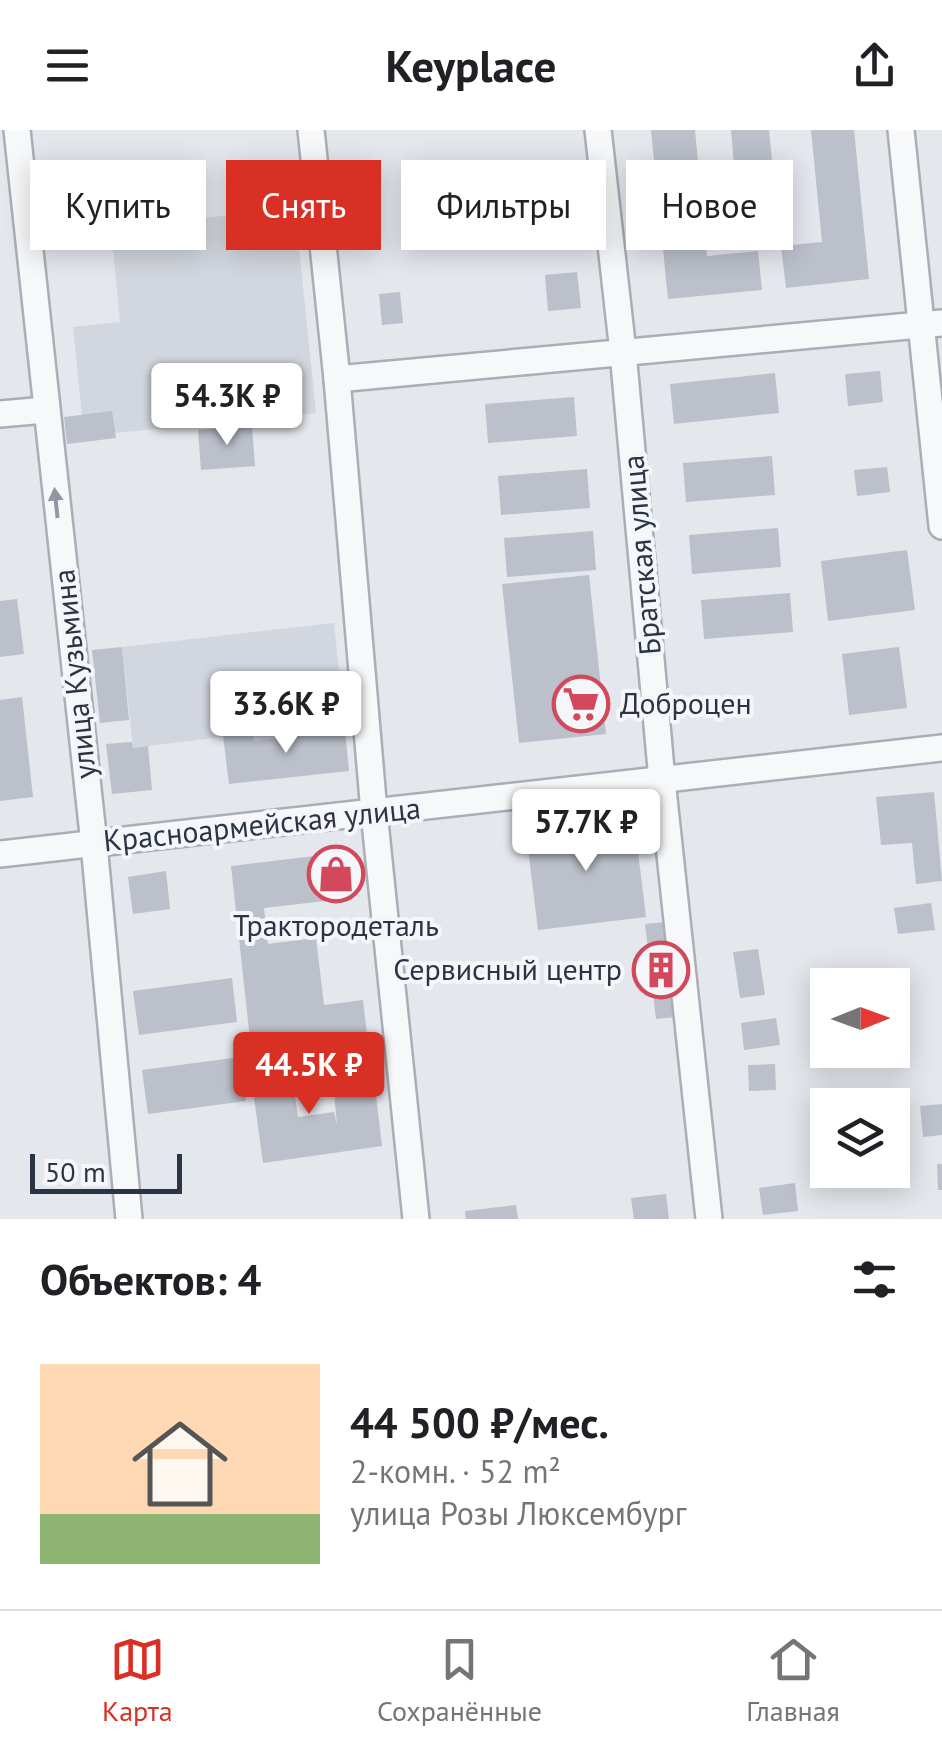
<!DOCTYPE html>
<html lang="ru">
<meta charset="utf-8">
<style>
:root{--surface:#fff;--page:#f6f6f6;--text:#202124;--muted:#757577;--line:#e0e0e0;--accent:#d93025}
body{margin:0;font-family:"PT Sans",sans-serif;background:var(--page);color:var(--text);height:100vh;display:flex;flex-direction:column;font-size:38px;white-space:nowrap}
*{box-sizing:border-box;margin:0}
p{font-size:32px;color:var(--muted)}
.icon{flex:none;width:55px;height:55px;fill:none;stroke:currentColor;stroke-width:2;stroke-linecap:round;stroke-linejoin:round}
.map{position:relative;height:1089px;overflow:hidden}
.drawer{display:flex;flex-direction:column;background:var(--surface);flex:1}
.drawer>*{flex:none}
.banner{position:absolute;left:30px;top:30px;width:882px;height:90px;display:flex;gap:20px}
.needle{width:65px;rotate:89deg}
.buttons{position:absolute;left:810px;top:838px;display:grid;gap:20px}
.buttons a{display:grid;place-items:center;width:100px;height:100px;border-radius:0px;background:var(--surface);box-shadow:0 5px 25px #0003;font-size:50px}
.scale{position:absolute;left:30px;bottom:25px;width:152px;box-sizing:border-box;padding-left:10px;border:5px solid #2b3445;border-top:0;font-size:28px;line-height:35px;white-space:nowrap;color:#2b3445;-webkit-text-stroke:8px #f4f6f9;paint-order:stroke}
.price{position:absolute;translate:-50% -85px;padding:0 22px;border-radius:10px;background:#fff;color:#222;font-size:32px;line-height:65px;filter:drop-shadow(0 2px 5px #0008)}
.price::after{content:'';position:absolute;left:50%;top:60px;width:30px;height:22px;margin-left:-15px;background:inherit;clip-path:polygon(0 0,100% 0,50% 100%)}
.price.current{background:var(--accent);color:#fff}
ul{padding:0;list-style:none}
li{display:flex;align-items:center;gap:30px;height:250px;padding:0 40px}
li+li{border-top:2px solid var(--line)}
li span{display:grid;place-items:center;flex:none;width:280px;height:200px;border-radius:0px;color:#555}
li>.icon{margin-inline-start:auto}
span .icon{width:120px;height:120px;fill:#fffc;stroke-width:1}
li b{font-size:42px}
h2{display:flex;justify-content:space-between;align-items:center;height:120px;padding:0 40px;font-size:42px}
.chip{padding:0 35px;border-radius:0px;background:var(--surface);box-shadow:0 5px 25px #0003;font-size:35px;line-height:90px}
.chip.current{background:var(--accent);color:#fff}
header{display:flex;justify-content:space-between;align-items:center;height:130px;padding:0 40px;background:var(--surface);font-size:45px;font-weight:600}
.dock{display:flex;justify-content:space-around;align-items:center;height:140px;border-top:2px solid var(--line);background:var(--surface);font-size:28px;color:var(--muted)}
.dock a{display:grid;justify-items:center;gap:5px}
.dock .current{color:var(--accent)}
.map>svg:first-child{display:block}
.built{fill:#d2d6de}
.building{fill:#bbc0ca}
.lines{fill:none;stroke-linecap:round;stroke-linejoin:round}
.minor-casing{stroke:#a9aeb7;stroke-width:30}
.minor{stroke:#f7f8fa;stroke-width:25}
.oneway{fill:#9196a0}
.labels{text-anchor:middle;stroke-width:8;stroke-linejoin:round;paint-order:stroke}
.street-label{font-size:30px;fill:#2b3445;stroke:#f4f6f9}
.poi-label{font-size:30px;fill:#2b3445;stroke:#f4f6f9;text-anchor:start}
</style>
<header><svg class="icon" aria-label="menu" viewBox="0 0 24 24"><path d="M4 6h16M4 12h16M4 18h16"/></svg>Keyplace<svg class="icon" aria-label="share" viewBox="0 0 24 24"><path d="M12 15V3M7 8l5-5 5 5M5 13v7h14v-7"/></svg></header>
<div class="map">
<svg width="942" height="1089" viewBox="0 0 942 1089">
<rect width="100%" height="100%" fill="#e4e7ec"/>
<g class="built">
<polygon points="295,79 316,283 84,306 73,197 120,192 111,97"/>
<polygon points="334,493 344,589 331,590 332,602 254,611 253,603 133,618 122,517"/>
</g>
<g class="building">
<polygon points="651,0 695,0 707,126 758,121 762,160 668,169"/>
<polygon points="731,0 769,0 777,80 761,81 762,93 739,95"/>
<polygon points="811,0 854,0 869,149 786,158 781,116 822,112"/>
<polygon points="561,35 565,71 532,74 528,38"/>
<polygon points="563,76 566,112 534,115 530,80"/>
<polygon points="577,142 581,178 548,181 545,145"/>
<polygon points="400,162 403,193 382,195 379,164"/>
<polygon points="880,241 883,272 848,276 845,244"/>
<polygon points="775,243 779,283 674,294 670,254"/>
<polygon points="574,267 577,306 488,313 485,274"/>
<polygon points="112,281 116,308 67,314 64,287"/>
<polygon points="252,296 255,336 201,340 198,300"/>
<polygon points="772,326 775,365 686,372 683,333"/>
<polygon points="887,337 890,362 857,366 854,340"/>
<polygon points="587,339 590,378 501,385 498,346"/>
<polygon points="778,398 781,437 692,444 689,405"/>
<polygon points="593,401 596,440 507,447 504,408"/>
<polygon points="907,420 915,480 828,491 821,431"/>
<polygon points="589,445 606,604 519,613 502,454"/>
<polygon points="790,463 793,502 704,509 701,470"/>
<polygon points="17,469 24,524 0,527 0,471"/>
<polygon points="122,517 129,590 100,593 92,520"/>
<polygon points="899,517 907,578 849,585 842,524"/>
<polygon points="22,567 33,667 0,671 0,570"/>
<polygon points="344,589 349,641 229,654 223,606 253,603 254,611 332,602 330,590"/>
<polygon points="132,612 133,618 148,616 152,660 112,664 106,614"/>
<polygon points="934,662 942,751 916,754 912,713 881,715 876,667"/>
<polygon points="634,689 646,787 538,800 526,702"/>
<polygon points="347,722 352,768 264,778 268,814 316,808 324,875 363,870 368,913 252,927 231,736"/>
<polygon points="166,741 170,779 133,784 128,747"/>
<polygon points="931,773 935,800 898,804 894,778"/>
<polygon points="665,792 676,887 656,889 645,794"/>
<polygon points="758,819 765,865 740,868 733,822"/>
<polygon points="232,848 237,892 139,905 133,861"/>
<polygon points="776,888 780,915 744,920 741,893"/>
<polygon points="289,925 298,987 334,982 337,995 334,962 375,957 382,1016 263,1033 249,931"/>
<polygon points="240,927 246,971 148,984 142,940"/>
<polygon points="775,934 776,960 749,961 748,935"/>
<polygon points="942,974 942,1005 923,1007 920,976"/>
<polygon points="937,1034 942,1034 942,1060 938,1060"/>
<polygon points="795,1053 798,1081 763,1085 759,1058"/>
<polygon points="666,1064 669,1089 634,1089 631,1068"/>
<polygon points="516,1075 518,1089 466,1089 465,1081"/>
</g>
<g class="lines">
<g class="minor-casing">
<g id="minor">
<polyline points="17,0 94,714 129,1089"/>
<polyline points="311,0 337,249 374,682 416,1089"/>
<polyline points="598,0 623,222 662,650 709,1089"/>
<polyline points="901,0 942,396"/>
<polyline points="337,249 942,193"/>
<polyline points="0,284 45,280"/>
<polyline points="0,724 942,618"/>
</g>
</g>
<use href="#minor" class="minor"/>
</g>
<defs><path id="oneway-solid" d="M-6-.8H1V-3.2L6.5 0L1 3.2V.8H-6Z" transform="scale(2.5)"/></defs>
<use class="oneway" href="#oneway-solid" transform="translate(56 373) rotate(-96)"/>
<defs>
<g id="supermarket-ring" transform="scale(2.875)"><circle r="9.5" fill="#f4f6f9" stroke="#d1495b" stroke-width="1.5"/><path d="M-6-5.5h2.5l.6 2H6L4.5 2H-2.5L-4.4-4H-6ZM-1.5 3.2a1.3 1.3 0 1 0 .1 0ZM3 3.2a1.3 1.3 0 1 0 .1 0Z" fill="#d1495b"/></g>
<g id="shop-ring" transform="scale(2.875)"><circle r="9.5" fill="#f4f6f9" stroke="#d1495b" stroke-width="1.5"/><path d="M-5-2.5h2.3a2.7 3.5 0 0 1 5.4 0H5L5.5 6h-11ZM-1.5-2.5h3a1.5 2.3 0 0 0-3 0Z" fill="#d1495b"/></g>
<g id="building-ring" transform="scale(2.875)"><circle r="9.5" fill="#f4f6f9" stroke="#d1495b" stroke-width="1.5"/><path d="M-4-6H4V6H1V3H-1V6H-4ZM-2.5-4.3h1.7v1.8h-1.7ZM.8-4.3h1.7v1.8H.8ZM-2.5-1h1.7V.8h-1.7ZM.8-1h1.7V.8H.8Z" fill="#d1495b"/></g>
</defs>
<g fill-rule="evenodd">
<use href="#supermarket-ring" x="581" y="574"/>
<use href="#shop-ring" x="336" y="744"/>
<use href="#building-ring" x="661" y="840"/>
</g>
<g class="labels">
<g class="street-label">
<text transform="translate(642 425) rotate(-95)" y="10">Братская улица</text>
<text transform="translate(75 544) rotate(-96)" y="10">улица Кузьмина</text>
<text transform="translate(262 695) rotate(-6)" y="10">Красноармейская улица</text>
</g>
<g class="poi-label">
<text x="620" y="584">Доброцен</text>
<text x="336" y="806" text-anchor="middle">Трактородеталь</text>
<text x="622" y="850" text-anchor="end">Сервисный центр</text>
</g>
</g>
</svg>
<div class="buttons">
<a><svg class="needle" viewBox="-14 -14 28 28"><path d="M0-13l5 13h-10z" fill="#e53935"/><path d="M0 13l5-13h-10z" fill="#757577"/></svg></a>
<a><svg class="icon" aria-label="layers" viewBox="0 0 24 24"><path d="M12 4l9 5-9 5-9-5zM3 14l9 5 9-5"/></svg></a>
</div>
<div class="scale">50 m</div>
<b class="price" style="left:227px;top:318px">54.3K ₽</b>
<b class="price" style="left:286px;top:626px">33.6K ₽</b>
<b class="price" style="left:586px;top:744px">57.7K ₽</b>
<b class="price current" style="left:309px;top:987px">44.5K ₽</b>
<div class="banner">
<a class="chip">Купить</a>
<a class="chip current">Снять</a>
<a class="chip">Фильтры</a>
<a class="chip">Новое</a>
</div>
</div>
<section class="drawer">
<h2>Объектов: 4<svg class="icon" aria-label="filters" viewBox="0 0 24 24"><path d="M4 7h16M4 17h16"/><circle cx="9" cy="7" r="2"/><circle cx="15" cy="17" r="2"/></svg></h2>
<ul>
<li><span style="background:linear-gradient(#ffd9b3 75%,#8fb573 0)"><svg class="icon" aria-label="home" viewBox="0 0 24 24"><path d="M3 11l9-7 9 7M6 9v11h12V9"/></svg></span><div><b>44 500 ₽/мес.</b><p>2-комн. · 52 m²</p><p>улица Розы Люксембург</p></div></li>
</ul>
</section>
<nav class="dock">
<a class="current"><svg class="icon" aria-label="map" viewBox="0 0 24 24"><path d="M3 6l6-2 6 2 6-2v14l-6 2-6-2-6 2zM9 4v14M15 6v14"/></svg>Карта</a>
<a><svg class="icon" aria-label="saved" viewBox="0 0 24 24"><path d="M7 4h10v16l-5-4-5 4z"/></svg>Сохранённые</a>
<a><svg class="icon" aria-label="home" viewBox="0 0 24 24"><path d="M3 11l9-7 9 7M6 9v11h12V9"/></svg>Главная</a>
</nav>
